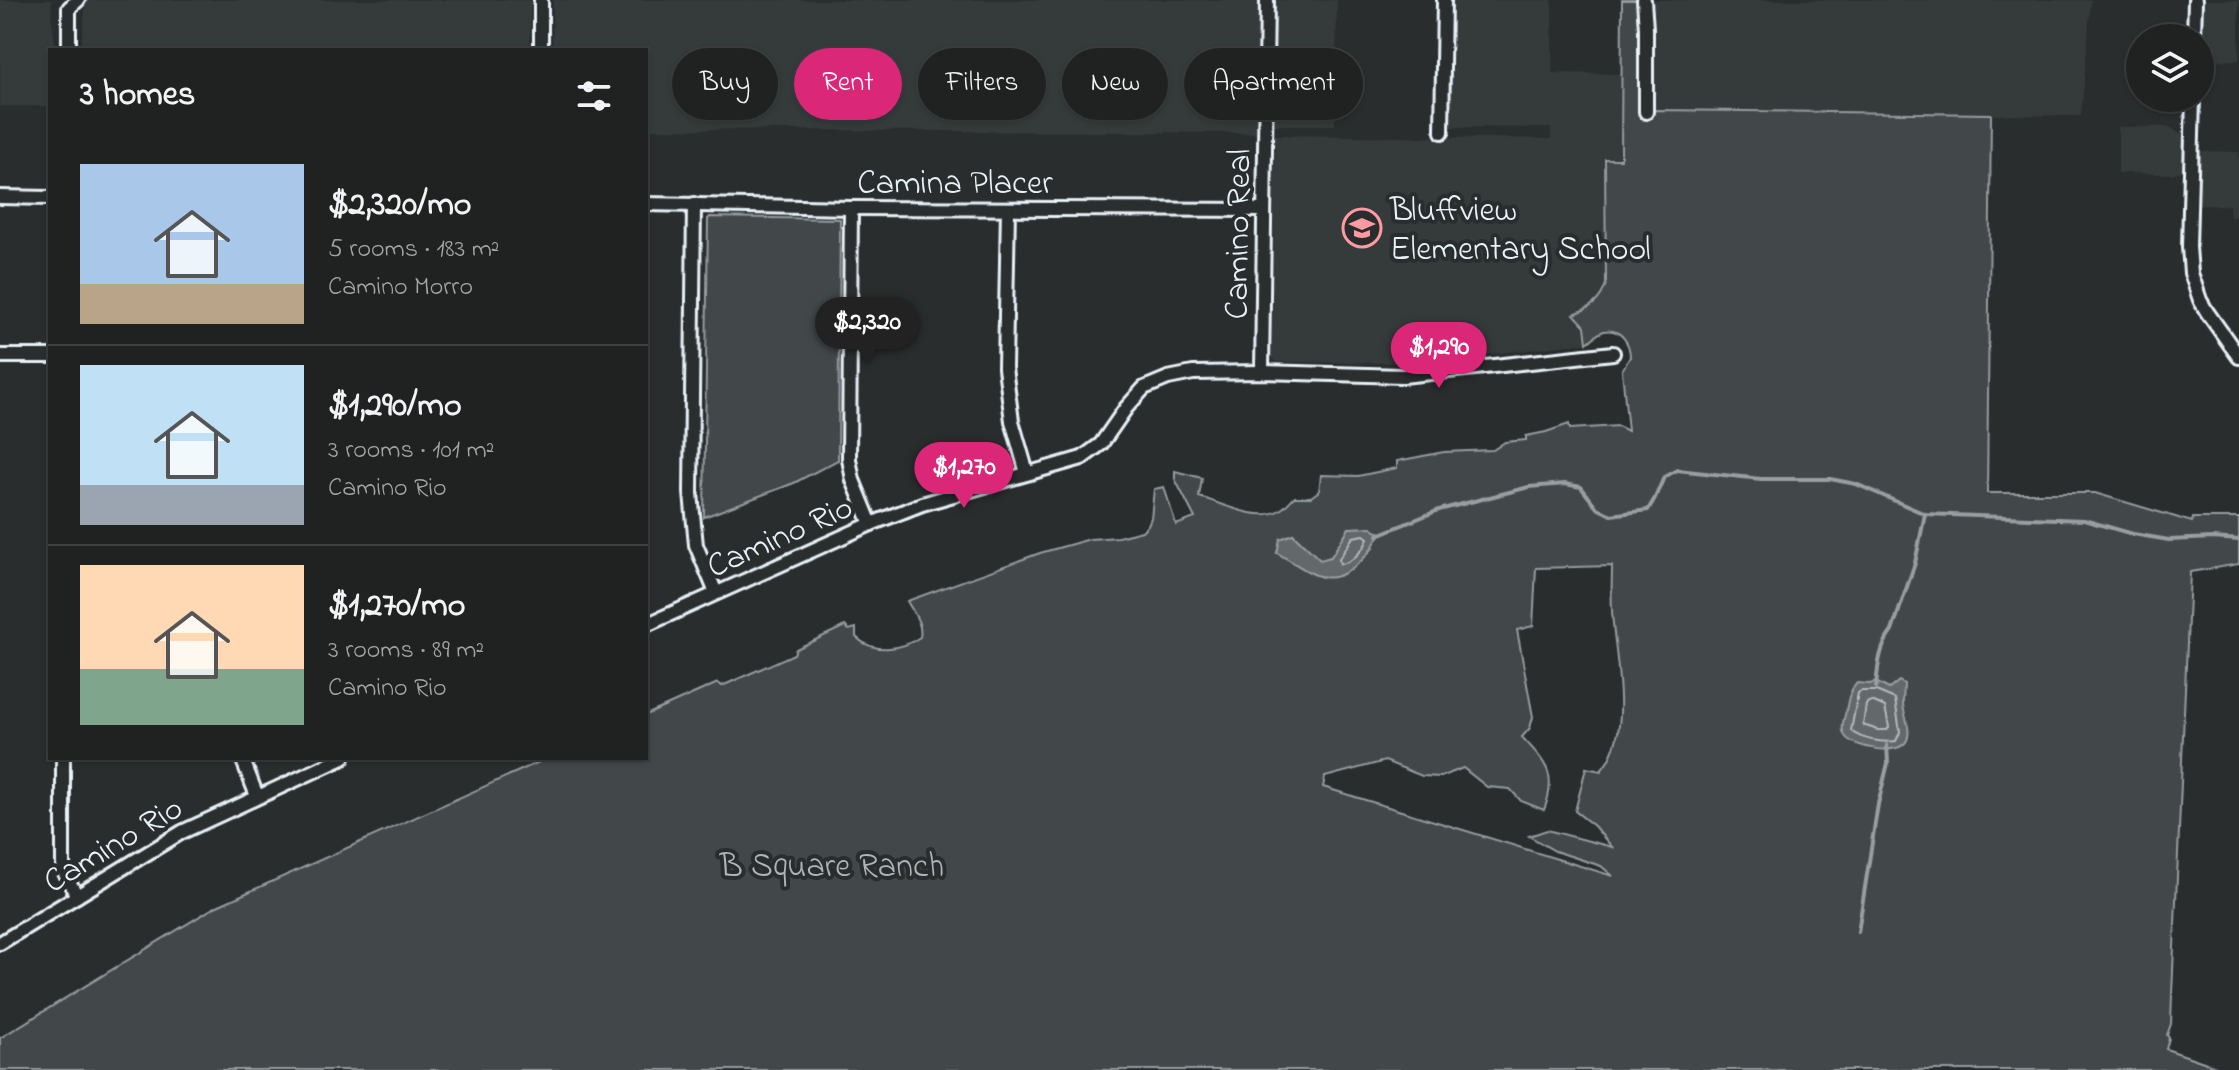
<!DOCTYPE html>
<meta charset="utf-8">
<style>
:root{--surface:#202222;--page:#2d2f2f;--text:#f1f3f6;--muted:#a2a4a5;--line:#3d3f40;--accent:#db2777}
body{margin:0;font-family:"Indie Flower",sans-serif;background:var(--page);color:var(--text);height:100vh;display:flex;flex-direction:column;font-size:30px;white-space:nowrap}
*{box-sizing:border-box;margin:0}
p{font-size:26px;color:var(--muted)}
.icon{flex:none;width:44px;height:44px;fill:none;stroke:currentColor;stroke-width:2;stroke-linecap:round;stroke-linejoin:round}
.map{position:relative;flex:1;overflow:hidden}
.drawer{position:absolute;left:48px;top:48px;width:600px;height:712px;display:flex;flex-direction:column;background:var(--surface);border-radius:0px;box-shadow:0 2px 6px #0004,0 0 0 2px var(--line)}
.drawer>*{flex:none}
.hud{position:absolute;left:672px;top:48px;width:760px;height:72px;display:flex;gap:16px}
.controls{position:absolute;left:2126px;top:24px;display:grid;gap:16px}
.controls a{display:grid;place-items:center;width:88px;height:88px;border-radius:50%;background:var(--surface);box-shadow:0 2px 6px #0004,0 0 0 2px var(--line);font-size:40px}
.price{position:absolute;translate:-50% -68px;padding:0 18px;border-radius:28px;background:var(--accent);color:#fff;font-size:26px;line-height:52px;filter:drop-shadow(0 2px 4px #0008)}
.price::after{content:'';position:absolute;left:50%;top:48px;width:24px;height:18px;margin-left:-12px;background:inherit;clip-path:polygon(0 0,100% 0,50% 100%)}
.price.on{background:#222;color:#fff}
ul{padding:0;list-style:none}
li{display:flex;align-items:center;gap:24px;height:200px;padding:0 32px}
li+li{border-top:2px solid var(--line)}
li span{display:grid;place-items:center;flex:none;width:224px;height:160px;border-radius:0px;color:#555}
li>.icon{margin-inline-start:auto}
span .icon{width:96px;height:96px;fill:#fffc;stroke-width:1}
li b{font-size:34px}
h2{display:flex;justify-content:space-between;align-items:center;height:96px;padding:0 32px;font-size:34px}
.tag{padding:0 28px;border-radius:36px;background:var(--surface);box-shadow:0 2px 6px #0004,0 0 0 2px var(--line);font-size:28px;line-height:72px}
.tag.on{background:var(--accent);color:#fff}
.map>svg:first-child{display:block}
.built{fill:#363a3b}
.green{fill:#424648;stroke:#959ca0;stroke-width:2;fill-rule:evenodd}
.water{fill:#63686b;stroke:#989fa3;stroke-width:2}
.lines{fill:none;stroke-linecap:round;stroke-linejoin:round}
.shore{stroke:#b3bac0;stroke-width:2}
.stream{stroke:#989fa3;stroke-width:4}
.minor-casing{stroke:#e8f1f8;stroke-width:18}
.minor{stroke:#2a2d2e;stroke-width:12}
.labels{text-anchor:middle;stroke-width:8;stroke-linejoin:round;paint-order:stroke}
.street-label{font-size:34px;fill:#e8f1f8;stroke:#2a2d2e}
.poi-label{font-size:34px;fill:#e8f1f8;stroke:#2a2d2e;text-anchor:start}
.park-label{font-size:34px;fill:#aeb5ba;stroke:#2a2d2e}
</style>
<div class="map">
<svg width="2239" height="1070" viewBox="0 0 2239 1070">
<rect width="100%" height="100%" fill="#2a2d2e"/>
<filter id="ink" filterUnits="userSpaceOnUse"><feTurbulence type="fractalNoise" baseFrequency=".0125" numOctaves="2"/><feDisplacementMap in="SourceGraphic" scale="16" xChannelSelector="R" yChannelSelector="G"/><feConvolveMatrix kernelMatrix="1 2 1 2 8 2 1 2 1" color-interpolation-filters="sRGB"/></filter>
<g filter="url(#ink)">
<g class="built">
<polygon points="0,0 52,0 51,16 56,50 50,50 50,106 0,106"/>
<polygon points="86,0 531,0 530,50 81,50"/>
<polygon points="553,0 1258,0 1256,133 646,129 646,50 552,50"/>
<polygon points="1276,0 1337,0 1335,125 1275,125"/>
<polygon points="1452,0 1552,0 1552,73 1621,74 1621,159 1605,160 1606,284 1599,299 1592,306 1575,314 1585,326 1587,343 1414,363 1276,362 1272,357 1275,135 1551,139 1551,128 1451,127"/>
<polygon points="1650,0 2091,0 2081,116 1653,110 1653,27"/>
<polygon points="2202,0 2239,0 2239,60 2206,60 2201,62"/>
<polygon points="2118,127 2170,127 2180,134 2185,134 2185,170 2172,174 2118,173"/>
<polygon points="2199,151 2239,152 2239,217 2230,217 2229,205 2197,205"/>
</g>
<g class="green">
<path d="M 1622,0 L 1637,0 L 1640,24 L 1641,112 L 1653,110 L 1991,114 L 1987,493 L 2095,493 L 2192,522 L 2193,518 L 2239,518 L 2239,564 L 2190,572 L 2172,994 L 2171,1024 L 2167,1035 L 2169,1038 L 2166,1049 L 2227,1070 L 0,1070 L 0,1038 L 215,907 L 548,758 L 646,758 L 646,715 L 718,683 L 722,686 L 794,654 L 796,649 L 845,626 L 849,630 L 856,628 L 856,637 C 873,654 902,650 920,637 C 923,624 913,612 907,601 L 1040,553 L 1090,539 L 1118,537 L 1142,531 L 1148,525 L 1151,518 L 1154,489 L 1164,487 L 1176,525 L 1195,518 L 1175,479 L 1175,471 L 1202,478 L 1199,497 C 1222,503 1259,523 1280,510 C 1285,507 1290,501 1294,497 L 1311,497 L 1319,491 L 1321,475 L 1358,476 L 1397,468 L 1397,461 L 1444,452 L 1493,450 L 1505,442 L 1526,440 L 1526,436 L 1546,432 L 1569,424 L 1570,429 L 1618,426 L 1628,431 L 1622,370 L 1630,357 C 1630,343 1621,328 1604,331 C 1597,333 1593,339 1587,343 L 1585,326 L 1574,314 C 1591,308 1601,301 1606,284 L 1605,159 L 1621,159 ZM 1349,528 L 1374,547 L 1351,570 L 1306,569 L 1277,553 L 1293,534 L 1319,561 L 1331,557 ZM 1612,566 C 1612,581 1611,596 1612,610 C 1614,658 1635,731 1601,771 L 1586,768 L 1575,811 L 1594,826 L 1612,847 L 1547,830 L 1529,836 L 1555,851 L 1601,866 L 1613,876 L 1323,787 L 1325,777 L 1385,761 L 1422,776 L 1441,777 L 1463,768 L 1487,787 L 1510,789 L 1521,801 L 1544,810 C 1558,774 1546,763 1522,737 L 1530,728 L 1533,717 L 1517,630 L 1533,626 L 1536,568 Z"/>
<polygon points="710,217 840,219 838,460 794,483 704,517 708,219"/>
</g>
<g class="water">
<path d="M 1372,527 L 1375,531 L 1382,533 C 1375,540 1372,550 1364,558 C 1329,594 1313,573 1277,553 L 1280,539 L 1293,534 L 1320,560 L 1331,557 L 1349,528 Z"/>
<path d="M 1899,681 L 1904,684 C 1904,690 1903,697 1903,703 C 1903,714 1912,729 1907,740 C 1900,757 1853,748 1845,736 C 1840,729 1844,719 1846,711 C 1848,700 1849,691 1857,683 L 1870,684 L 1876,682 L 1889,689 Z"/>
</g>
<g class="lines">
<g class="shore">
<path d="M 1364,535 L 1368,538 C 1365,549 1351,564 1340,564 L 1339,559 L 1353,537 Z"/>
<path d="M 1876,691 L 1895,699 L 1900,732 L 1896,741 C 1882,743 1862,740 1851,731 L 1858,693 L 1861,691 Z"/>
<polygon points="1868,702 1874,702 1885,707 1889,727 1887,730 1878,730 1863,725 1866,705"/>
</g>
<g class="stream">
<polyline points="1378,535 1439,510 1529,487 1565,484 1581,487 1597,508 1611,515 1648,510 1655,498 1664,477 1677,470 1761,479 1830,479 1856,484 1925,514 2084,520 2133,534 2169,540 2213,538 2239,540"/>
<path d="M 1876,687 C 1878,666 1879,648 1892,631 L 1915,563 L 1925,514"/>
<polyline points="1858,932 1878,804 1888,763 1887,745"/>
</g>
<g class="minor-casing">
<g id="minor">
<polyline points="541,0 541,50"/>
<polyline points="1644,0 1646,29 1646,112"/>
<polyline points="2194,38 2195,0"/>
<polyline points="69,50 69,8 78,0"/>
<polyline points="2193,98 2189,247 2191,273 2200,300 2207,312 2239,357"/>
<polyline points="1442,132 1444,0"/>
<polyline points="0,197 50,198"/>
<polyline points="646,204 851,208 1263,210"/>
<polyline points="694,204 691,493 696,545 716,593"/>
<polyline points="851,208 849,459 853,480 871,524"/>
<polyline points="1008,209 1005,368 1012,421 1027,473"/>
<polyline points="0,356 50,356"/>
<polyline points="1262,372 1267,0"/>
<polyline points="646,625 871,524 922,504 1082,458 1101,444 1126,408 1144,388 1168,378 1193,373 1262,372 1403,376 1613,353"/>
<polyline points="63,758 63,864 65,874 77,896"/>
<polyline points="242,758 257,796"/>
<polyline points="0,943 182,832 343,758"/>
</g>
</g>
<use href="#minor" class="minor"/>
</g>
</g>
<defs>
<g id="school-ring" transform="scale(2)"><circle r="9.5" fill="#2a2d2e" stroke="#ff9aa2" stroke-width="1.5"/><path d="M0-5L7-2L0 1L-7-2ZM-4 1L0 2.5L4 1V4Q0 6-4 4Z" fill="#ff9aa2"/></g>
</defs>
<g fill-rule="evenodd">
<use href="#school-ring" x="1362" y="228"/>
</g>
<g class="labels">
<g class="street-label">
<text x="955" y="193">Camina Placer</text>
<text transform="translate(1236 234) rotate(-89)" y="12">Camino Real</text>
<text transform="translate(779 535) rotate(-24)" y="12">Camino Rio</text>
<text transform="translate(112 843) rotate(-31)" y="12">Camino Rio</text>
</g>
<g class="poi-label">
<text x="1390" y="220">Bluffview<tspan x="1390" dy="39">Elementary School</tspan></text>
</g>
<g class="park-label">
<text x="832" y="876">B Square Ranch</text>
</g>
</g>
</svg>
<div class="controls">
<a><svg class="icon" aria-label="layers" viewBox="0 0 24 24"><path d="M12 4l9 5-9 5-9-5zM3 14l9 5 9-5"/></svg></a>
</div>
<b class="price on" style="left:867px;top:365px">$2,320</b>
<b class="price" style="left:1439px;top:390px">$1,290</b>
<b class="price" style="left:964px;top:510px">$1,270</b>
<div class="hud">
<a class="tag">Buy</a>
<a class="tag on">Rent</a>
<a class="tag">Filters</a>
<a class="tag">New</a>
<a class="tag">Apartment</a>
</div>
<section class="drawer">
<h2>3 homes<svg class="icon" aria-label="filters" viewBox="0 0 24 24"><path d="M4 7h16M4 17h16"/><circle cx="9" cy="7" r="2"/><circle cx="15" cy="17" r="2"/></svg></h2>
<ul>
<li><span style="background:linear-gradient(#a9c7e8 75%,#b9a48a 0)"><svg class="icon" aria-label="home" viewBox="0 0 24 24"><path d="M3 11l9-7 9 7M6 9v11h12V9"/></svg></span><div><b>$2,320/mo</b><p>5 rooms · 183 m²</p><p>Camino Morro</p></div></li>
<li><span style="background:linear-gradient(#bfe0f5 75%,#9aa5b1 0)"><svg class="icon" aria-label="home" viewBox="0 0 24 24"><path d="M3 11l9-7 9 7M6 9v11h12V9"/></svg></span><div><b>$1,290/mo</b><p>3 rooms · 101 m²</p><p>Camino Rio</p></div></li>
<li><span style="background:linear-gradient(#ffd9b3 65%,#7fa58c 0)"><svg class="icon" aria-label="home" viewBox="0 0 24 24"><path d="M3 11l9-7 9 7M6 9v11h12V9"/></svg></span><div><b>$1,270/mo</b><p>3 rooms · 89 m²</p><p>Camino Rio</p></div></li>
</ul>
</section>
</div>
